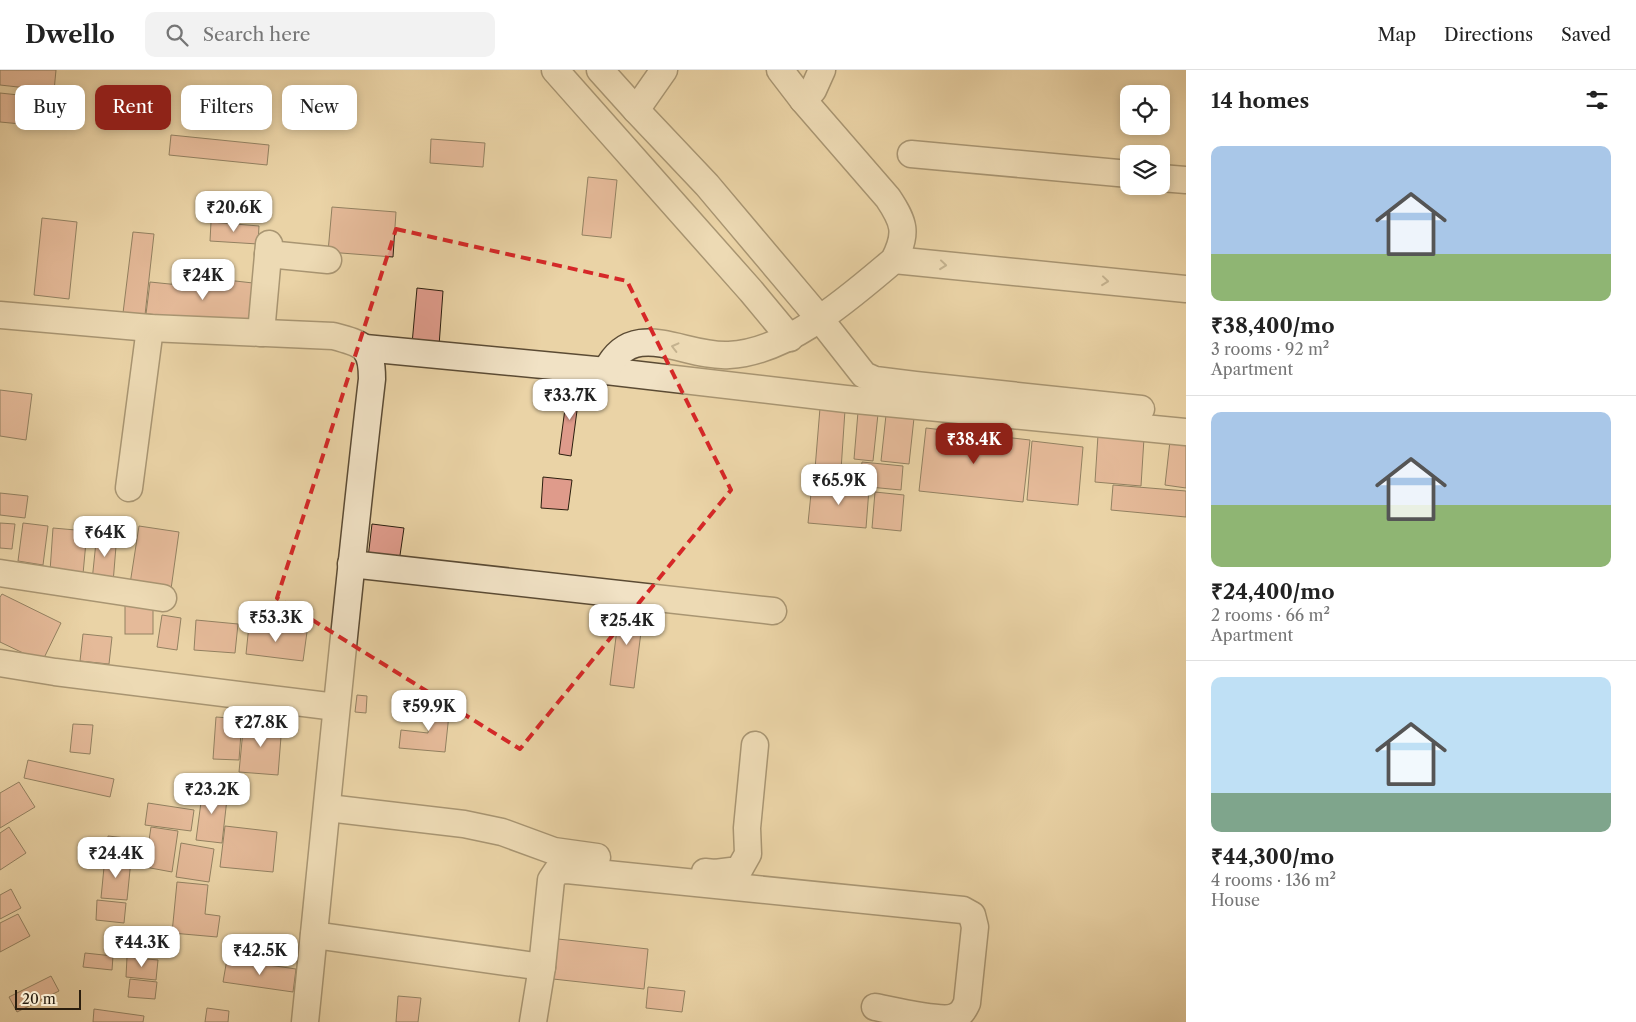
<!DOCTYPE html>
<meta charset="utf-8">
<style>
:root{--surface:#fff;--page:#f2f2f2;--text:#222;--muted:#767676;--line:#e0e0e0;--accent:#8f2418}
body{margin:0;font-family:"Libre Caslon Text",serif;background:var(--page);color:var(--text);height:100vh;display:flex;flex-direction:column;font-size:19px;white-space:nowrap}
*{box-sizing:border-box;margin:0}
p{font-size:16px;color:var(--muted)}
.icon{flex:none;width:28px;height:28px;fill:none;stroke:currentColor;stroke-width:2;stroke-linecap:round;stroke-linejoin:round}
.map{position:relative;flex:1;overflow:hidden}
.drawer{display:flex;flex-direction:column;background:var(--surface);width:450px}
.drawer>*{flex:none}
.hud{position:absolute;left:15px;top:15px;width:475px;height:45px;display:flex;gap:10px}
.buttons{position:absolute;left:1120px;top:15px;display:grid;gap:10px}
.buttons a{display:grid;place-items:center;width:50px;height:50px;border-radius:10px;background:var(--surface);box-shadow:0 2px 8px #0003;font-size:25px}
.scale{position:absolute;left:15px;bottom:12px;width:66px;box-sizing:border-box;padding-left:5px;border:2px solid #2b1e0e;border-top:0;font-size:14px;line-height:18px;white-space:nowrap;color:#2b1e0e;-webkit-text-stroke:4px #f1e2c5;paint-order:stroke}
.price{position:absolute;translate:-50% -42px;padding:0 11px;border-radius:10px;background:#fff;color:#222;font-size:16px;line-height:32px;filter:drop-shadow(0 1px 2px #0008)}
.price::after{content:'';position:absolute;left:50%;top:30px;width:15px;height:11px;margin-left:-8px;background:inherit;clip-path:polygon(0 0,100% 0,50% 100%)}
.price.active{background:var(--accent);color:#fff}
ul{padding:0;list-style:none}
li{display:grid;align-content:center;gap:10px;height:265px;padding:0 25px}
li+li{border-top:1px solid var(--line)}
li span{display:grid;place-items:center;height:155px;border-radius:10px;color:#555}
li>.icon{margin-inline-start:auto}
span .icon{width:90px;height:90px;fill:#fffc;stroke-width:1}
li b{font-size:21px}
h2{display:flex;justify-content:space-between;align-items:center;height:60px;padding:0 25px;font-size:21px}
.pill{padding:0 18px;border-radius:10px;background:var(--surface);box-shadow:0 2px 8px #0003;font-size:18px;line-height:45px}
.pill.active{background:var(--accent);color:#fff}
header{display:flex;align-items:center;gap:30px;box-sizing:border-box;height:70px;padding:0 25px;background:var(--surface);border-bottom:1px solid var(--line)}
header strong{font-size:24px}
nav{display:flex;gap:28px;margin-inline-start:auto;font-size:18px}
.search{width:350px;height:45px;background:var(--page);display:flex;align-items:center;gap:12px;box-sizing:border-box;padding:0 18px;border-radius:10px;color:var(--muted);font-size:19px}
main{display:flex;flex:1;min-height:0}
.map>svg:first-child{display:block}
.building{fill:#df9b8b;stroke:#2b1e0e}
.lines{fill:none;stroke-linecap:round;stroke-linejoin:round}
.minor-casing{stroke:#5b4b34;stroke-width:29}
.minor{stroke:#f1e2c5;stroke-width:26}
.oneway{stroke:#988a73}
.marked{fill:none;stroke:#d62828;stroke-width:4;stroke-dasharray:10 6;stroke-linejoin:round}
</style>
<header>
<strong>Dwello</strong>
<div class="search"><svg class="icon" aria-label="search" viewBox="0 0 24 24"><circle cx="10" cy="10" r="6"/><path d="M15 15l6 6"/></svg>Search here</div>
<nav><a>Map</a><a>Directions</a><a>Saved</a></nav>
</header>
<main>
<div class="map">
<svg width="1186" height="952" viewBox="0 0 1186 952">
<rect width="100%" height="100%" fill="#ead3a6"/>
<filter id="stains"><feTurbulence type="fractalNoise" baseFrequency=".004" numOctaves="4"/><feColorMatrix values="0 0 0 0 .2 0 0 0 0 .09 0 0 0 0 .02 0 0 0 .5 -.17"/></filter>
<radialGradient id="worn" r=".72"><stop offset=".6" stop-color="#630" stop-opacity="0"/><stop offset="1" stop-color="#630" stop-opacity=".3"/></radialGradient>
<g class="building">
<polygon points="0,0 56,0 54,21 0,15"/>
<polygon points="0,23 56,29 53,57 0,52"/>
<polygon points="171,65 269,75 267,95 169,85"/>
<polygon points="431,69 485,73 483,97 430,93"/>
<polygon points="588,107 617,110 611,168 582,165"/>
<polygon points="332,137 396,142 393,187 328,182"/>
<polygon points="42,148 77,152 69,229 34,225"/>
<polygon points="211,152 259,156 258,174 210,171"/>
<polygon points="133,162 154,164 145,245 123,243"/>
<polygon points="200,207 253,213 249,255 146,244 150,212 199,217"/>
<polygon points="417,218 443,221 439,276 412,274"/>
<polygon points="568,316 580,318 571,386 559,384"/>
<polygon points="0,320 32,324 26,370 0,366"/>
<polygon points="820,338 845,340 841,400 815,399"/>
<polygon points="858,342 878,344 873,391 854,389"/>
<polygon points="886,345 914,348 909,394 881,391"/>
<polygon points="926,358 1030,370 1023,432 919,421"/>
<polygon points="1098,365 1144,368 1141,416 1095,412"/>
<polygon points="1032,371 1083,377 1078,435 1027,430"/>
<polygon points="1170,371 1186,372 1186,418 1165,415"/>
<polygon points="862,392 903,396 901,420 859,416"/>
<polygon points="543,407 572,410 568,440 541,438"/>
<polygon points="812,414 869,419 866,458 808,453"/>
<polygon points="1113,415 1186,421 1186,447 1111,440"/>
<polygon points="875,422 904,425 901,461 872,458"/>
<polygon points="0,423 28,426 25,448 0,445"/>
<polygon points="0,453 15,454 12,479 0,478"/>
<polygon points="23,453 48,456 43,495 18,491"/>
<polygon points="372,454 404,458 399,492 368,488"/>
<polygon points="139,456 179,462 171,519 130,514"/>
<polygon points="53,458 87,461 83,504 50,501"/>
<polygon points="97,462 117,464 113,513 92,511"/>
<polygon points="2,524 61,553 42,592 0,572 0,527"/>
<rect x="125" y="529" width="28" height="35"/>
<polygon points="620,535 644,538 634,618 610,615"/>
<polygon points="162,545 181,548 177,580 157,577"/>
<polygon points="196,550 238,554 235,583 194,580"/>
<polygon points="249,555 307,562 303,591 246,584"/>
<polygon points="83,564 112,567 109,594 80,591"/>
<polygon points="357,625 367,626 366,643 355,642"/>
<polygon points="431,634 450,635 445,682 399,678 401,660 428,663"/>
<polygon points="216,647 242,649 239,690 213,689"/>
<polygon points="244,650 282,654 278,705 239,702"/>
<polygon points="73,654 93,655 90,684 70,682"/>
<polygon points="28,690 114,709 110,727 24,708"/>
<polygon points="19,712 35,737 0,758 0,723"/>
<polygon points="203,717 228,720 222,773 196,770"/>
<polygon points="148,733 194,740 191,761 145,755"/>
<polygon points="225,756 277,762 273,802 220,797"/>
<polygon points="9,757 26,783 0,800 0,763"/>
<polygon points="151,757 178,761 172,802 145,797"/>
<polygon points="108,766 135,769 133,788 106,786"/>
<polygon points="181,773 214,779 209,812 176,807"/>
<polygon points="105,787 131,790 127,830 101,828"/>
<polygon points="177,812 208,815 205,844 220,846 217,867 172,863"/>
<polygon points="11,819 21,838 0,849 0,825"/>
<polygon points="97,830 126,833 124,853 96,850"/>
<polygon points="18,844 30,866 0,882 0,853"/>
<polygon points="558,869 648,879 644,919 553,909"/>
<polygon points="85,883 113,886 112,900 83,897"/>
<polygon points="127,887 158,890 156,910 126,907"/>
<polygon points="227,889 296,899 293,922 223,912"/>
<polygon points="51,906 59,921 17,942 9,927"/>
<polygon points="130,909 157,912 155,929 128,927"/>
<polygon points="648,917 685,921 682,942 646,938"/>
<polygon points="398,926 421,928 418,952 396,952"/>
<polygon points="207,938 229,941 228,952 205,952"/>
<polygon points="94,939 144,946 143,952 93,952"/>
</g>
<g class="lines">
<g class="minor-casing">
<g id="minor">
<polyline points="555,0 751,221 790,268"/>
<polyline points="600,0 636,40 707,115 820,249 864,305 875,310 915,315 1141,339"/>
<polyline points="803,30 813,20 822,0"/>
<polyline points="636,40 664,0"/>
<polyline points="911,84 1129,104"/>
<polyline points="1161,108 1186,110"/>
<polyline points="268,184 328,190"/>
<polyline points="894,190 1186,219"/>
<path d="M 0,245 L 150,258 L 333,266 C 363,274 372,276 372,309 C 347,523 327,738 305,952"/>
<polyline points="261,263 269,174"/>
<polyline points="365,278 606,301 846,329 1186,362"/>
<path d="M 606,301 C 633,246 684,288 729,285 C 789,282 850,227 894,190 C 908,163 904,152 888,128 L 803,30 L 780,0"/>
<polyline points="129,418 150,258"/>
<polyline points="351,494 773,541"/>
<polyline points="0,503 163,528"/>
<polyline points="0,593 55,602 336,637"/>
<polyline points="328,738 464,754 502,762 554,781 597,787"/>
<polyline points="705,802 715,803 739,800 748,784 747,758 755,675"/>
<polyline points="314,865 542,897"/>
<path d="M 533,952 L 542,897 L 551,810 L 557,801 L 567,800 L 963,840 L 972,845 L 975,857 L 967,933 C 964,939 962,944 954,947 C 941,952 891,940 875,937"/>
</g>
</g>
<use href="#minor" class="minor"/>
</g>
<defs><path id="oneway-chevron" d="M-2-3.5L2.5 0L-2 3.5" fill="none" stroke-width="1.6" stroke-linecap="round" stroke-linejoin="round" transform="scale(1.25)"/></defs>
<g class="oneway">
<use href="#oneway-chevron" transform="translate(943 195) rotate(6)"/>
<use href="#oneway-chevron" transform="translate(1105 211) rotate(6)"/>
<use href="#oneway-chevron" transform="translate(675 277) rotate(-166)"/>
</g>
<path d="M0 0H1186V952H0ZM 396,159 L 627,211 L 731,420 L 520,679 L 277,528 Z" fill="#ead3a6" fill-opacity=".55" fill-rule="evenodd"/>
<path class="marked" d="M 396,159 L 627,211 L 731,420 L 520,679 L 277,528 Z"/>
<rect width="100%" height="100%" filter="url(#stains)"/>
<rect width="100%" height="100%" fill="url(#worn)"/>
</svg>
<div class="buttons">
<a><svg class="icon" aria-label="locate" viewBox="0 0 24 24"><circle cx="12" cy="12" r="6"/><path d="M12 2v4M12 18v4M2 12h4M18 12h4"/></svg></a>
<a><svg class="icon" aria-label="layers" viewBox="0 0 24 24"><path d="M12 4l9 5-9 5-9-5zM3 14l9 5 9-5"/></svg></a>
</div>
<div class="scale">20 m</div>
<b class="price" style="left:234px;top:163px">₹20.6K</b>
<b class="price" style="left:203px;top:231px">₹24K</b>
<b class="price" style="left:570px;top:351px">₹33.7K</b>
<b class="price active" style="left:974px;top:395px">₹38.4K</b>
<b class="price" style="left:839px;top:436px">₹65.9K</b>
<b class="price" style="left:105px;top:488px">₹64K</b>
<b class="price" style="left:276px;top:573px">₹53.3K</b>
<b class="price" style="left:627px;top:576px">₹25.4K</b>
<b class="price" style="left:429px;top:662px">₹59.9K</b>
<b class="price" style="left:261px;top:678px">₹27.8K</b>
<b class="price" style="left:212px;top:745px">₹23.2K</b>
<b class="price" style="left:116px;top:809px">₹24.4K</b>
<b class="price" style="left:142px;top:898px">₹44.3K</b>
<b class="price" style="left:260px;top:906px">₹42.5K</b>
<div class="hud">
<a class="pill">Buy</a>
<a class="pill active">Rent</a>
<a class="pill">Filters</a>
<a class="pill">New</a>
</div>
</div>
<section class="drawer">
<h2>14 homes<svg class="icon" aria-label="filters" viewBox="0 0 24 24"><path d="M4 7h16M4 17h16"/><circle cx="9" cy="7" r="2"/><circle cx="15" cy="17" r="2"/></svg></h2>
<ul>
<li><span style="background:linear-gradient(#a9c7e8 70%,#8fb573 0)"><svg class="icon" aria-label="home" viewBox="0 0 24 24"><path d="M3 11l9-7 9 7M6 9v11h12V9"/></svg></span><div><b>₹38,400/mo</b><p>3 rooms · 92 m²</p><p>Apartment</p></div></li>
<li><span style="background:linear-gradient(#a9c7e8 60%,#8fb573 0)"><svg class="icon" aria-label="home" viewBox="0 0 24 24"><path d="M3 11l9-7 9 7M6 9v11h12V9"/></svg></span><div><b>₹24,400/mo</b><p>2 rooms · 66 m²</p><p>Apartment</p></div></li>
<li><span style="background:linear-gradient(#bfe0f5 75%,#7fa58c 0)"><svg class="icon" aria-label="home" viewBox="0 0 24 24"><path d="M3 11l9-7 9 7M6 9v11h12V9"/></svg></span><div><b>₹44,300/mo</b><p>4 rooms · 136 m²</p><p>House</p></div></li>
</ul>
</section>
</main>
